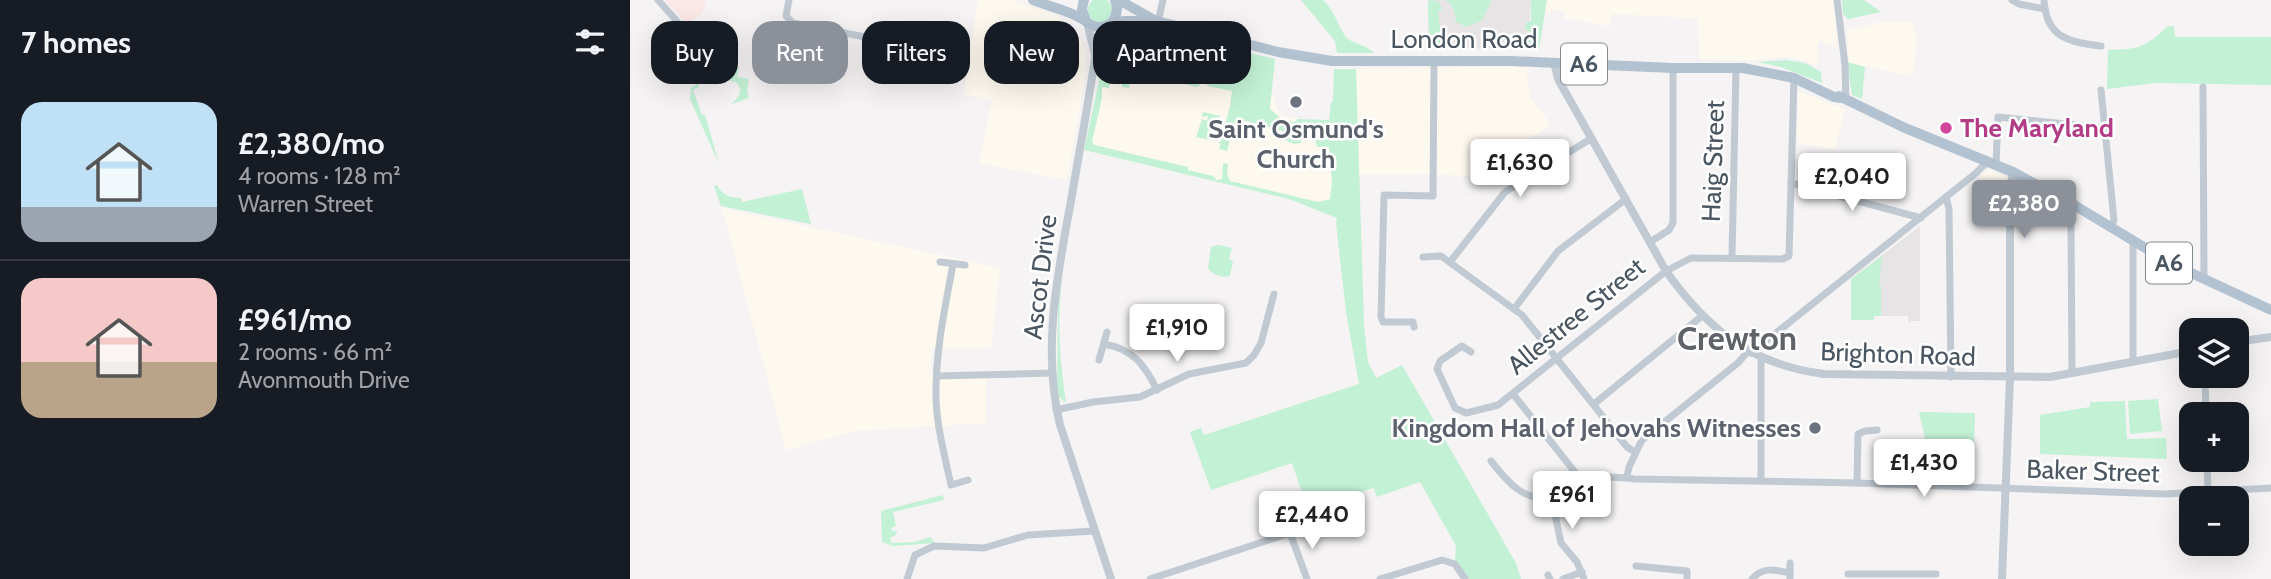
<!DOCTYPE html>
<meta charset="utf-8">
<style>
:root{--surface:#171b24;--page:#20242c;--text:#f1f3f6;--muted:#9ea1a6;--line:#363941;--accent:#8c9099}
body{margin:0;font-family:Cabin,sans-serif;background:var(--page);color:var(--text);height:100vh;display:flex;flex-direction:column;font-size:26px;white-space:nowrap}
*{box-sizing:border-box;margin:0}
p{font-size:23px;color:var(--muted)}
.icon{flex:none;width:38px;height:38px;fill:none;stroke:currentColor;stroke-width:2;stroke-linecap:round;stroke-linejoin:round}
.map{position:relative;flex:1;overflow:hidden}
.sheet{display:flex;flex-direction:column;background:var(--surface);width:630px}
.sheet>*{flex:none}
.top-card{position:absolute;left:21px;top:21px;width:665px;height:63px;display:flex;gap:14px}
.controls{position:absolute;left:1549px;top:318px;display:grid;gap:14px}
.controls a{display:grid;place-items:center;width:70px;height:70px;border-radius:14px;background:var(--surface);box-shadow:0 7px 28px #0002;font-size:35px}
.price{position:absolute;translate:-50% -60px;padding:0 16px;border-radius:7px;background:#fff;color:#222;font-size:23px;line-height:46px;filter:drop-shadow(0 2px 4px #0008)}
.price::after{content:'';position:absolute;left:50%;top:42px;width:21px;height:16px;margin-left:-10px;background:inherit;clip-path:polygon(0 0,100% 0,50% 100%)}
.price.current{background:var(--accent);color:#fff}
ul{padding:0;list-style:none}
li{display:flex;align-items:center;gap:21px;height:175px;padding:0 21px}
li+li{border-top:2px solid var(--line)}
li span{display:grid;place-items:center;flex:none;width:196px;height:140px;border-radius:21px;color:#555}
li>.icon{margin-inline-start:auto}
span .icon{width:84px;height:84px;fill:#fffc;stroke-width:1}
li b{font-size:30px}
h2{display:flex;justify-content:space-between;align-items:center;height:84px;padding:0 21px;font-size:30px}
.tag{padding:0 24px;border-radius:21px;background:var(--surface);box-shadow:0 7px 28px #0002;font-size:24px;line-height:63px}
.tag.current{background:var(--accent);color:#fff}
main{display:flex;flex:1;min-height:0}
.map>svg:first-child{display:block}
.commercial{fill:#fdf9ef}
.education{fill:#e6e4e5}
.medical{fill:#fce8e6}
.green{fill:#c3f1d5}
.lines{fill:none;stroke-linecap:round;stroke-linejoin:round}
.minor{stroke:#c1cad2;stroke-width:7}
.tertiary{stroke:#c1cad2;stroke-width:8}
.primary{stroke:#b3c2d1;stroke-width:10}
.worship-dot{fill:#6b7280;stroke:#fff;stroke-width:2.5}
.hotel-dot{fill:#d1479c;stroke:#fff;stroke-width:2.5}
.labels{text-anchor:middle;stroke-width:5;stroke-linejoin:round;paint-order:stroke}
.shield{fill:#fff;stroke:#808990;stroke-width:2}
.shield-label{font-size:24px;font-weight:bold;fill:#4a5661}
.street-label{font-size:26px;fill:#4a5661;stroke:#fff}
.hotel-label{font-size:26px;font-weight:bold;fill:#b23c85;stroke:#fff;text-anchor:start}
.worship-label{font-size:26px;font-weight:bold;fill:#5b616d;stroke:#fff}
.district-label{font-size:33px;font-weight:bold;fill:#5f6368;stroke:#fff}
</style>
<main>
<section class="sheet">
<h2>7 homes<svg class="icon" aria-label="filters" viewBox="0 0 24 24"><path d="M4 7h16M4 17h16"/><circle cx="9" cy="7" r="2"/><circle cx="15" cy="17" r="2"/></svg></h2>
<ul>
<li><span style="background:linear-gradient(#bfe0f5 75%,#9aa5b1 0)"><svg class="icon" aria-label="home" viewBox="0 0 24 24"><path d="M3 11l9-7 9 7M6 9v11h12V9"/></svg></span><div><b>£2,380/mo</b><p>4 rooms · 128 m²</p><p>Warren Street</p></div></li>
<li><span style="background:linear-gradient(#f6c9c9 60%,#b9a48a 0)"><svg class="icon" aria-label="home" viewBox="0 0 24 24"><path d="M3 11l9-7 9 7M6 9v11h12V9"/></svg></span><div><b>£961/mo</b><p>2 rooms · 66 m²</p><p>Avonmouth Drive</p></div></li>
</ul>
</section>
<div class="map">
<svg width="1641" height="579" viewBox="0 0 1641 579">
<rect width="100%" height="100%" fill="#f5f3f3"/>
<g class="commercial">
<polygon points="348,0 380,0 428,16 452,42 455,52 455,77 437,180 349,163 362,100 334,94"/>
<polygon points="917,0 1203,0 1208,48 1188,40 1187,66 1176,61 1157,57 1118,61 1069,59 1068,18 982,14 980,26 934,18 935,11 921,10 920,15 915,13"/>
<polygon points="1255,21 1283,23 1287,37 1283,76 1219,63 1217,30"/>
<polygon points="508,28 585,46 641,89 650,115 705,127 709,211 454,150 476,49 486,35"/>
<polygon points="899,66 897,74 900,97 921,125 839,176 798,174 728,175 726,69"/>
<polygon points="1168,91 1215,109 1205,150 1167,142"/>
<polygon points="1359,170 1376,177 1376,198 1350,198 1349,177"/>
<polygon points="92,208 370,268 361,348 303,348 300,374 356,375 356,423 226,431 156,450"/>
</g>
<g class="education">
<polygon points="798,0 901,0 898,48 799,49"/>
<polygon points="1290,226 1290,321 1281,321 1279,324 1278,316 1244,316 1244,320 1221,320 1221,279"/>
</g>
<polygon class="medical" points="35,0 76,0 72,13 57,24"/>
<g class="green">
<circle cx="470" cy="10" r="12"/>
<path d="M 671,0 L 693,0 C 705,10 710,32 718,39 C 726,45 737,45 744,53 L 707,53 L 705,41 Z"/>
<path d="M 800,0 C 808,0 810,2 812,10 L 808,11 L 811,37 L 816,37 L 823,44 L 799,44 L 798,3 Z"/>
<polygon points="816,0 860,0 861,2 852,20 837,27 826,22 824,9"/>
<polygon points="901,0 917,0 909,49 898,48 899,31 895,28 896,22 901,21"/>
<polygon points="1212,0 1234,0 1251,12 1218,19 1213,14"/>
<path d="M 1538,26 L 1544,26 L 1545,37 L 1641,37 L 1641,85 L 1525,83 L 1477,89 L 1478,50 C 1509,49 1515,48 1538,26 Z"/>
<path d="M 508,28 L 561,40 L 558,44 C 535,45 538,65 528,77 L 499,71 L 496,80 L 500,81 L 499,88 L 492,87 L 491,77 L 496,67 L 492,63 C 482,68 481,78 479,88 L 472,87 L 472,98 L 462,142 L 464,145 L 558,167 L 558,170 L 583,176 L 587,180 L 592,179 L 593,163 L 598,164 L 597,174 L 600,181 L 688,202 L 700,199 L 702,183 L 699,147 L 687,147 L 685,136 L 671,137 L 671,143 L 664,144 L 655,140 L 653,131 L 612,120 L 610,124 L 604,123 L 597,151 L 589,149 L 591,144 L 588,143 L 591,141 L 600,106 L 602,91 L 577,86 L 579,63 L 567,41 L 645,59 L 640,109 L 654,121 L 664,122 L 668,119 L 699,120 L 701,103 L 703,101 L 704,69 L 726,69 L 734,325 L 738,362 L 746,378 L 772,365 L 886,563 L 891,579 L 839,579 L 825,561 L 826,546 L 790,482 L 747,497 L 743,488 L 726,494 L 729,502 L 681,519 L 662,463 L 581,490 L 560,432 L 571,428 L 574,435 L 729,384 L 716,312 L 706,223 L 707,218 L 659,199 L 454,150 L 476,49 L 486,35 Z"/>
<path d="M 557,50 L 566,53 L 573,62 L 569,86 L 566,87 L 541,80 L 537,76 C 540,63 542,52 557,50 Z"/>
<polygon points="1156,60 1175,63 1191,72 1192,83 1151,67 1127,62"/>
<polygon points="1217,62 1235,67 1232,99 1222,95"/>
<path d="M 109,67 L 107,77 L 119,79 L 117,91 L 119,98 L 102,104 C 109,96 114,91 106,82 L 96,80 L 96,74 Z"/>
<polygon points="68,83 69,87 63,90 72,115 75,115 89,164 60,99 61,88"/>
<polygon points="573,112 590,116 584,141 566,137 572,119 577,121 578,116 572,117"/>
<path d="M 87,185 C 92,195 100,198 111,198 L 112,202 L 172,189 L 181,224 L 91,206 L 84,186 Z"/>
<path d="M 588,245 L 602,248 L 599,259 L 603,261 L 600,276 C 593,278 582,275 578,268 L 581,247 Z"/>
<polygon points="1252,256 1249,285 1251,286 1251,316 1244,316 1244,320 1221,320 1221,279"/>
<path d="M 433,275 C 426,317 430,361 436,403 L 429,397 L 427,388 L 428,299 Z"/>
<polygon points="1528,399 1532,431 1500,434 1498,401"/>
<polygon points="1495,401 1497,439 1536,438 1537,459 1410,454 1410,415 1460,407 1460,402"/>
<polygon points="1289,412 1345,413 1344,452 1298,452"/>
<polygon points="313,495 314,500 263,512 266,526 261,528 262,531 267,531 266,535 260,538 261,543 285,542 300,537 305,543 263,546 252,542 251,511"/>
</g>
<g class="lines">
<g class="minor">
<polyline points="28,0 53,28 75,61"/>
<polyline points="159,0 156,16 163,23 266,43"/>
<polyline points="1207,0 1215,65 1216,100"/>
<polyline points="1382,0 1389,4 1415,9"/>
<path d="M 1414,0 C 1416,38 1439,42 1471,46"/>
<polyline points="528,22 533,0"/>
<polyline points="58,70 87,54"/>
<polyline points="1573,87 1574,280"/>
<polyline points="1471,90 1484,220 1481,228"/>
<polyline points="1366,164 1368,117 1474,128"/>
<polyline points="1161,183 1291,218"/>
<polyline points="1316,197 1319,209 1321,377"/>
<polyline points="1020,242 1039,230 1043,223 1043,68"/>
<polyline points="793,257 811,256 892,315 997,447 1005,452"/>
<polyline points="1102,257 1106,67"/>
<polyline points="310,262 335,265"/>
<polyline points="820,262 875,192 962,138"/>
<path d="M 323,264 C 315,308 305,353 306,399 C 307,428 315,457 321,485 L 338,480"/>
<polyline points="884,309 928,251 996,199"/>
<polyline points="784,327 783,322 753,322 751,317 754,195 803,196 804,61"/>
<path d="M 474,344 C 503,349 515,365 527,390"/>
<polyline points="841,352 832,346 810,361 807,369 825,408 836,413 868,405 1036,271 1061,258 1153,259 1159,256 1164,78"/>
<polyline points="1121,353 1346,173 1358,161"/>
<polyline points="469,360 477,332"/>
<polyline points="1503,362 1503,242"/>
<polyline points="1442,373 1441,224 1444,205"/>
<polyline points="307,376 423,373"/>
<polyline points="1575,376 1576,415"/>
<polyline points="883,394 948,476"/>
<polyline points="964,404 1072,316"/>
<polyline points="426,410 463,402 510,397 559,374 616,363 624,355 631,343 644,294"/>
<polyline points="1577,460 1578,492"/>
<path d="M 861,461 C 880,485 893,500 924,500"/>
<path d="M 948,476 C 960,477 998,477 1004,479 L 1227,483 L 1535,494 L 1641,488"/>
<polyline points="948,476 931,487 923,505 931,543 947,562 954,579"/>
<polyline points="997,476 999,467 1012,440 1109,362 1118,351"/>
<polyline points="1131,481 1131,357"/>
<polyline points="1227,483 1228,434 1235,431 1247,430"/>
<polyline points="1160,563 1160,579"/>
<polyline points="1006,566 1057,571 1057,579"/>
<polyline points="1218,574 1306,574"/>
<polyline points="918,575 920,579"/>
<polyline points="277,579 285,555 304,546 354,548 398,535 464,531"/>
<polyline points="520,579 660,533 677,579"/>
<polyline points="750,579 812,560 825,564 835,579"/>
<polyline points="933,579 952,572"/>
<path d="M 1122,579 C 1133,566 1145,570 1160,573"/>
</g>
<g class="tertiary">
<polyline points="457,22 465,55"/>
<path d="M 477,25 L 465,58 C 458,106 449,153 441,201 C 427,276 412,350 430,425 L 481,579"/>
<path d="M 924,62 L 928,79 L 1036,271 C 1077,329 1122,365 1194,374 L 1420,377 L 1561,351"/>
<polyline points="1606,342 1641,337"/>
<polyline points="1372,579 1380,378 1380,190 1383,172"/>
</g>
<g class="primary">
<path d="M 403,0 C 420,7 438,10 454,20 C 459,23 462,27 469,27 C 484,28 490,12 485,0"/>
<polyline points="454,0 452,9 456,21"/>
<polyline points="489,0 526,21"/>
<polyline points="480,24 493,21 527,21 648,52 702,61 881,61 1043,68 1113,68 1164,78 1204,97 1212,98"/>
<polyline points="1209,96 1275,128 1383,172 1444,205 1542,264 1641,310"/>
</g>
</g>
<g class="worship-dot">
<circle cx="666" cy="102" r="7"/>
<circle cx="1185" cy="428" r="7"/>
</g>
<circle class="hotel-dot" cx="1316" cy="128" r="7"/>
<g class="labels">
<g class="shield">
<rect x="931" y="43.5" width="46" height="41" rx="5"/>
<rect x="1516" y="242.5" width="46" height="41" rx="5"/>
</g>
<g class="shield-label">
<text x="954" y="72">A6</text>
<text x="1539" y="271">A6</text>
</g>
<g class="street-label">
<text x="834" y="48">London Road</text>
<text transform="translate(1083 161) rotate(-88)" y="9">Haig Street</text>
<text transform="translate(410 277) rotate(-83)" y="9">Ascot Drive</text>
<text transform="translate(946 316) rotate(-39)" y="9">Allestree Street</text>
<text transform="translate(1268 354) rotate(2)" y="9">Brighton Road</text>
<text transform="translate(1463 471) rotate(2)" y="9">Baker Street</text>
</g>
<g class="hotel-label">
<text x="1330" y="137">The Maryland</text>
</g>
<g class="worship-label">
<text x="666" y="138">Saint Osmund's<tspan x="666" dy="30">Church</tspan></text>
<text x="1171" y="437" text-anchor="end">Kingdom Hall of Jehovahs Witnesses</text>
</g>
<g class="district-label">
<text x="1107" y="350">Crewton</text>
</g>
</g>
</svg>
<div class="controls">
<a><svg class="icon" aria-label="layers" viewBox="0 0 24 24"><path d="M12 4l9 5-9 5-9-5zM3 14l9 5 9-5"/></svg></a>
<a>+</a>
<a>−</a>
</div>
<b class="price" style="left:890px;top:199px">£1,630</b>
<b class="price" style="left:1222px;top:213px">£2,040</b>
<b class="price current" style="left:1394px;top:240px">£2,380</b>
<b class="price" style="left:547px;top:364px">£1,910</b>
<b class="price" style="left:1294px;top:499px">£1,430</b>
<b class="price" style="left:942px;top:531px">£961</b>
<b class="price" style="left:682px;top:551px">£2,440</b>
<div class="top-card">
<a class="tag">Buy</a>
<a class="tag current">Rent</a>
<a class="tag">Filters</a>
<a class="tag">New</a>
<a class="tag">Apartment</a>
</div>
</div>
</main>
